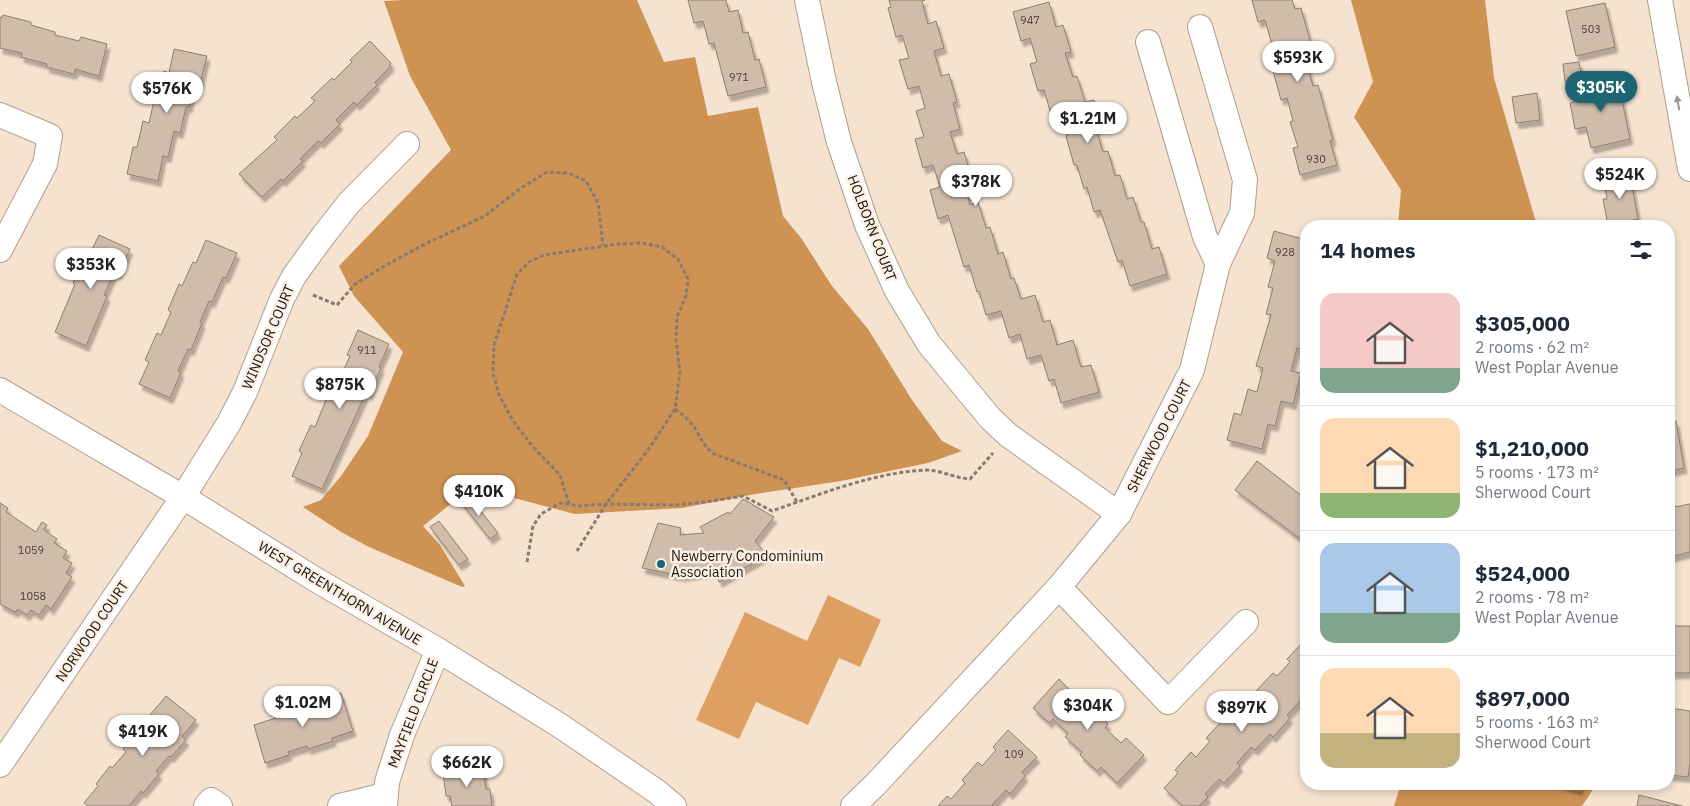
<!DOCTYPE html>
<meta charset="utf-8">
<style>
:root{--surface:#fff;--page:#f2f2f3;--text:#1f2937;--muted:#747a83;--line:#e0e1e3;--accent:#1e6574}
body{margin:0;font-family:"IBM Plex Sans",sans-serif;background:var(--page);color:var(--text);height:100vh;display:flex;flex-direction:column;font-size:19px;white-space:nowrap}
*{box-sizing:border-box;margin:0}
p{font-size:16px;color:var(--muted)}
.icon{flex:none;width:28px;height:28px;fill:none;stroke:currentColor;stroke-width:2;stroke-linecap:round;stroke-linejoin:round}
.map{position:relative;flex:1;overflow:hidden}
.side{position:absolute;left:1300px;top:220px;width:375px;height:570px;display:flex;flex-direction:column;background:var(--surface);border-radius:20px;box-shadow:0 2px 8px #0003}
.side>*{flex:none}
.price{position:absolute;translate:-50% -42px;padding:0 11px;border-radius:18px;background:#fff;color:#222;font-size:16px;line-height:32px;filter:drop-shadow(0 1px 2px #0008)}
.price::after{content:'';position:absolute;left:50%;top:30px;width:15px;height:11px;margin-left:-8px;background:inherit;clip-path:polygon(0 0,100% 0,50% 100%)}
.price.active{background:var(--accent);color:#fff}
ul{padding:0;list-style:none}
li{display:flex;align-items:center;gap:15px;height:125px;padding:0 20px}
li+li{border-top:1px solid var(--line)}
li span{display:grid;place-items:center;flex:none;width:140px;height:100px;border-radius:15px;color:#555}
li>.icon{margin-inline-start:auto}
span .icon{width:60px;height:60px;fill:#fffc;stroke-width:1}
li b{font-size:21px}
h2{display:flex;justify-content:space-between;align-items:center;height:60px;padding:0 20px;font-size:21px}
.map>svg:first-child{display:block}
.forest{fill:#ce9253}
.water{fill:#dda062}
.building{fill:#cfbcab;stroke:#907f6e;filter:url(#shadow)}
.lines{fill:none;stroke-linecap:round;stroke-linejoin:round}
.street-casing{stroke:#b09e8d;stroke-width:26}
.path{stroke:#887b6f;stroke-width:3;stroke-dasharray:4 2.5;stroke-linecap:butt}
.street{stroke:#fff;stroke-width:24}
.oneway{fill:#989593}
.poi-dot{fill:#1e6574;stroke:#fcf0e5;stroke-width:2}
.labels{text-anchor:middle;stroke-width:5;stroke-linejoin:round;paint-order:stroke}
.number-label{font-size:11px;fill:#473e35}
.street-label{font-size:14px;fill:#1a140e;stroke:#fcf0e5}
.poi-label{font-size:14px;fill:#1a140e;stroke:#fcf0e5;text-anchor:start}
</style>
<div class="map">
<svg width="1690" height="806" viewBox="0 0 1690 806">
<defs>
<filter id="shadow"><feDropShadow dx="3" dy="5.5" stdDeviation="1" flood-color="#0004"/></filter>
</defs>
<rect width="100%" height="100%" fill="#f5e2cf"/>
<g class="forest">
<polygon points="403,0 637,0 664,62 695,57 708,116 758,107 783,216 801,238 832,286 868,329 912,400 942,441 962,451 928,463 841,481 755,494 682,508 575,514 472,487 423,526 440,545 465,586 462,587 369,547 341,532 303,507 321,500 341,476 368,436 403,352 354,296 339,266 451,150 410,76 384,1"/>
<polygon points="1351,0 1485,0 1494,78 1537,226 1398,226 1401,190 1354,117 1373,82"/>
<polygon points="1401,784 1592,784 1592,791 1582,806 1394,806"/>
</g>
<polygon class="water" points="828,595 881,620 860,667 839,658 808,725 756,702 739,739 696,720 745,612 807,641"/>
<g class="building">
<polygon points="688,0 726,0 729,12 738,10 743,33 748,32 755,60 759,59 766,87 728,96 714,43 709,44 703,21 694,23"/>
<polygon points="889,0 925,0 922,1 928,24 936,21 944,48 934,51 941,76 949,74 957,102 953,103 960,129 950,132 957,154 964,152 972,179 964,182 970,205 978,202 986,228 990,227 998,254 1003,252 1011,279 1014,278 1021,299 1035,295 1043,322 1050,320 1057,345 1073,340 1081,367 1091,365 1099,392 1061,403 1054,379 1049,381 1041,355 1027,359 1020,334 1009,338 1001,311 986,315 979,291 977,292 969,265 964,267 948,215 938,219 930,190 940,187 933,165 923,168 915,139 924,137 916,111 925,108 919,86 908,89 899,60 909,58 902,35 896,37 888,8 891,7"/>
<polygon points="1252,0 1292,0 1295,9 1301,8 1316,62 1307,64 1313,86 1318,85 1333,140 1330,141 1337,165 1300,175 1293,148 1298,147 1290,122 1293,121 1287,98 1281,100 1273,71 1279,69 1265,20 1258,22"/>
<polygon points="1049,2 1056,27 1063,25 1071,52 1065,53 1073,77 1077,76 1085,102 1094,100 1102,127 1096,129 1103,152 1108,151 1115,176 1120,175 1127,199 1133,197 1141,222 1144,222 1152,249 1159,247 1167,274 1130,286 1122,260 1118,262 1100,210 1094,212 1087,187 1084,189 1077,165 1074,165 1066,136 1068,135 1061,111 1051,114 1044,90 1038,91 1030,64 1037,62 1030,38 1021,41 1013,12"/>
<polygon points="1605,3 1615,47 1576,56 1566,11"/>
<polygon points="3,15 31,22 31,25 55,32 55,35 79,41 81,37 107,44 99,76 75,69 74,74 46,67 47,64 21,57 22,53 0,48 0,17 2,18"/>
<polygon points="370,41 391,63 389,65 391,66 375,82 377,85 357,105 354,102 336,120 340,124 321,143 318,141 300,159 303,161 283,181 281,179 262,197 239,174 277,140 274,137 295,116 297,118 315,101 311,98 332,78 334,80 352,62 350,60"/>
<polygon points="174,49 207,56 200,83 195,82 189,107 186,107 180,133 174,131 168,157 163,156 158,181 127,174 133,147 137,147 143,121 149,123 155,96 158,97 164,71 169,73"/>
<polygon points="1579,62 1582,80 1565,82 1563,64"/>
<polygon points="1612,76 1616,96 1621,95 1630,139 1591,148 1586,127 1575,129 1570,103 1585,99 1582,83"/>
<polygon points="1537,93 1540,120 1516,123 1512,97"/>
<polygon points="1630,174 1638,219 1608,225 1603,199 1607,199 1603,178"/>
<polygon points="1274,231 1306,240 1306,285 1303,296 1306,297 1306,302 1302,320 1306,321 1306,323 1300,349 1297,348 1291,371 1301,373 1293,404 1281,401 1275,426 1268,424 1262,449 1227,440 1234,413 1241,415 1248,389 1257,392 1263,368 1256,366 1271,315 1266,314 1273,288 1268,287 1275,261 1267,258"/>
<polygon points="99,235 130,249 118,274 114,273 104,295 107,296 86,346 55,332 75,284 73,283 85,257 88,258"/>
<polygon points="206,240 237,253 226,278 223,277 212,302 209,301 200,322 202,323 191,350 188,349 178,371 181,372 170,398 139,384 149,362 145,360 157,333 161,335 171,312 168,310 179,284 182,286 193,262 196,263"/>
<polygon points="358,330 389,344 379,367 381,368 369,395 366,393 322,489 292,476 302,453 299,451 311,425 315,427 335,378 339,380 350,356 347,355"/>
<polygon points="1676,421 1684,468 1669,471 1669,422"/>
<polygon points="1257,461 1306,499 1306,543 1235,490"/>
<polygon points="468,495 498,533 490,539 460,501"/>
<polygon points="743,499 774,517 755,541 767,555 719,582 716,571 681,576 642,568 658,523 681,528 680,535 704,533 700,527 728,512 730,514"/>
<polygon points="0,503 8,508 6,512 36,532 42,522 47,525 44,530 57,539 54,543 67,551 63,558 72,563 66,573 72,577 51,609 46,605 39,615 31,610 27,615 18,609 15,612 0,604"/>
<polygon points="1690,504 1690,552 1669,557 1669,508"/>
<polygon points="439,521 468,559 459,565 430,527"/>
<rect x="1669" y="626" width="21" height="47"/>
<polygon points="1304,641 1306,643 1306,702 1304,704 1301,700 1287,715 1290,718 1273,737 1270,734 1255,750 1251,747 1237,763 1240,766 1224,783 1219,779 1205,794 1208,797 1199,806 1183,806 1164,788 1178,773 1175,770 1191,752 1196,757 1210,741 1206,738 1223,720 1226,723 1241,707 1246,711 1261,695 1256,691 1273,673 1277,676 1290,662 1287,659"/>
<polygon points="1059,679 1074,694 1078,690 1096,707 1094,710 1108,724 1105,728 1121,743 1126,738 1144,755 1117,783 1101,767 1097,771 1080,755 1082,752 1065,737 1068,733 1053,719 1049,723 1033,708"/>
<polygon points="341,693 353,731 332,738 333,741 308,749 307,746 288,752 289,755 265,763 254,725 276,718 275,714 298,707 299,712 320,705 319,701"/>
<polygon points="166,696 196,720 182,736 186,740 171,757 169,756 156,771 159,774 143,793 141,791 129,806 88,806 84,803 98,786 96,784 110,766 112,768 126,752 123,749 139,731 141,732 154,717 150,715"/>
<polygon points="1669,708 1690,711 1690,763 1688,777 1669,775"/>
<polygon points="1008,730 1037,757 1022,772 1025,776 1010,794 1006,790 992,805 993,806 938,806 947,796 951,799 965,783 962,780 978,762 982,766 996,750 993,747"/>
<polygon points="483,768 486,789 490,789 492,806 452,806 450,796 446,796 443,772"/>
<polygon points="1559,784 1581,784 1579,790"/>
<polygon points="1639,795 1682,806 1637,806"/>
</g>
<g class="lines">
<g class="street-casing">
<g id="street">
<polyline points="807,0 824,82 839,142 867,225 897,291 929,344 990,418 1008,435 1119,514"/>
<polyline points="1660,0 1690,169"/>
<polyline points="1148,42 1205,237 1218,264"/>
<polyline points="0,115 50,136 45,164 0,250"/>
<polyline points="0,390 183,497 318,581 438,650 559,725 656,791 674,806"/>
<polyline points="1059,587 1168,702 1246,622"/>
<polyline points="0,765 183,497 229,423 245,392 282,299 294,276 323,236 349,203 407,144"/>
<polyline points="206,806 211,800 220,806"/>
<polyline points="340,806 385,795"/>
<polyline points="385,806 387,782 402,735 438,650"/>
<polyline points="853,806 875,785 1059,587 1119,514 1192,370 1218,264 1242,213 1245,180 1200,27"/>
</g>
</g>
<g class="path">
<polyline points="313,295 337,305 355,284 383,267 421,246 485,216 521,188 547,172 568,173 586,181 598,203 603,245"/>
<path d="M 675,409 C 683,415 690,421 696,430 C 701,439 705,446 712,453 L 784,480 L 797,502"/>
<polyline points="569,504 560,475 534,448 513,421 499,395 493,373 494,345 517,274 529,262 544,255 618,244 643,243 662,247 678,259 688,279 686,296 677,317 676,339 680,372 675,409 648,450 606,504 577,551"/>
<path d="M 527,562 L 533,526 L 541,514 L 560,503 L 579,506 L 606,504 L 675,505 L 712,501 L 743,496 L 772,511 C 821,494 872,473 925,470 C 941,470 954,478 970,479 L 993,453"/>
</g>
<use href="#street" class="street"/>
</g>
<defs><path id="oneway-solid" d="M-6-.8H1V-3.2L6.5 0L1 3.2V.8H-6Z" transform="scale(1.25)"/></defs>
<use class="oneway" href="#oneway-solid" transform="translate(1678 103) rotate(-100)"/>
<circle class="poi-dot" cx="661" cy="564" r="5"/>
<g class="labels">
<g class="number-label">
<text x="1030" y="24">947</text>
<text x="1591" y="33">503</text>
<text x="739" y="81">971</text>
<text x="1316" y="163">930</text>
<text x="1285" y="256">928</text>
<text x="367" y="354">911</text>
<text x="31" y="554">1059</text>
<text x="33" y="600">1058</text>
<text x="1014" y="758">109</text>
</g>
<g class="street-label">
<text transform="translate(872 228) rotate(69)" y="5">HOLBORN COURT</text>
<text transform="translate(268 337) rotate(-67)" y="5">WINDSOR COURT</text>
<text transform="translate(1159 436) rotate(-63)" y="5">SHERWOOD COURT</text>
<text transform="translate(340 593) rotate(31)" y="5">WEST GREENTHORN AVENUE</text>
<text transform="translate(92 631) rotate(-56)" y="5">NORWOOD COURT</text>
<text transform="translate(413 713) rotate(-69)" y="5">MAYFIELD CIRCLE</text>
</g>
<g class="poi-label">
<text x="671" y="561">Newberry Condominium<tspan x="671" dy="16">Association</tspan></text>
</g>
</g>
</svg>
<b class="price" style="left:1298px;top:83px">$593K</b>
<b class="price active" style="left:1601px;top:113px">$305K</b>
<b class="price" style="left:167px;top:114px">$576K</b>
<b class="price" style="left:1088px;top:144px">$1.21M</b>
<b class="price" style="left:1620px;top:200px">$524K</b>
<b class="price" style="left:976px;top:207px">$378K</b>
<b class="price" style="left:91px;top:290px">$353K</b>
<b class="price" style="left:340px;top:410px">$875K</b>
<b class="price" style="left:479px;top:517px">$410K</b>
<b class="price" style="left:303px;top:728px">$1.02M</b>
<b class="price" style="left:1088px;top:731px">$304K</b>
<b class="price" style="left:1242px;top:733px">$897K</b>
<b class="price" style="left:143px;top:757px">$419K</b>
<b class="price" style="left:467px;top:788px">$662K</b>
<section class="side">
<h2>14 homes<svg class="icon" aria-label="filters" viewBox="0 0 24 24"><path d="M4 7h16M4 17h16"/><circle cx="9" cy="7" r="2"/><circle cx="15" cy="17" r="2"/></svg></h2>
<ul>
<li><span style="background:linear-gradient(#f6c9c9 75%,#7fa58c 0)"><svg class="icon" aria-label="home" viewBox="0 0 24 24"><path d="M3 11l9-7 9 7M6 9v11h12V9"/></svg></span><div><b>$305,000</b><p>2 rooms · 62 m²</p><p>West Poplar Avenue</p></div></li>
<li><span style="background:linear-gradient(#ffd9b3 75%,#8fb573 0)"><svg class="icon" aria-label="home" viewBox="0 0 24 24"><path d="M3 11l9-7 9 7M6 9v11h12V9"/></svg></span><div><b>$1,210,000</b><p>5 rooms · 173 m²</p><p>Sherwood Court</p></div></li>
<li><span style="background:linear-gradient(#a9c7e8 70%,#7fa58c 0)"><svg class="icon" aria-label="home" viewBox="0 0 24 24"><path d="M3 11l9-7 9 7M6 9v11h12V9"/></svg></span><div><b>$524,000</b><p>2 rooms · 78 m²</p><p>West Poplar Avenue</p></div></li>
<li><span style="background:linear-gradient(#ffd9b3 65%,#c2b280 0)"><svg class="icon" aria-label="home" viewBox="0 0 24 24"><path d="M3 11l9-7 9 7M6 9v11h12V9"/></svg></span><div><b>$897,000</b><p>5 rooms · 163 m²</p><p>Sherwood Court</p></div></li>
</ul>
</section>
</div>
